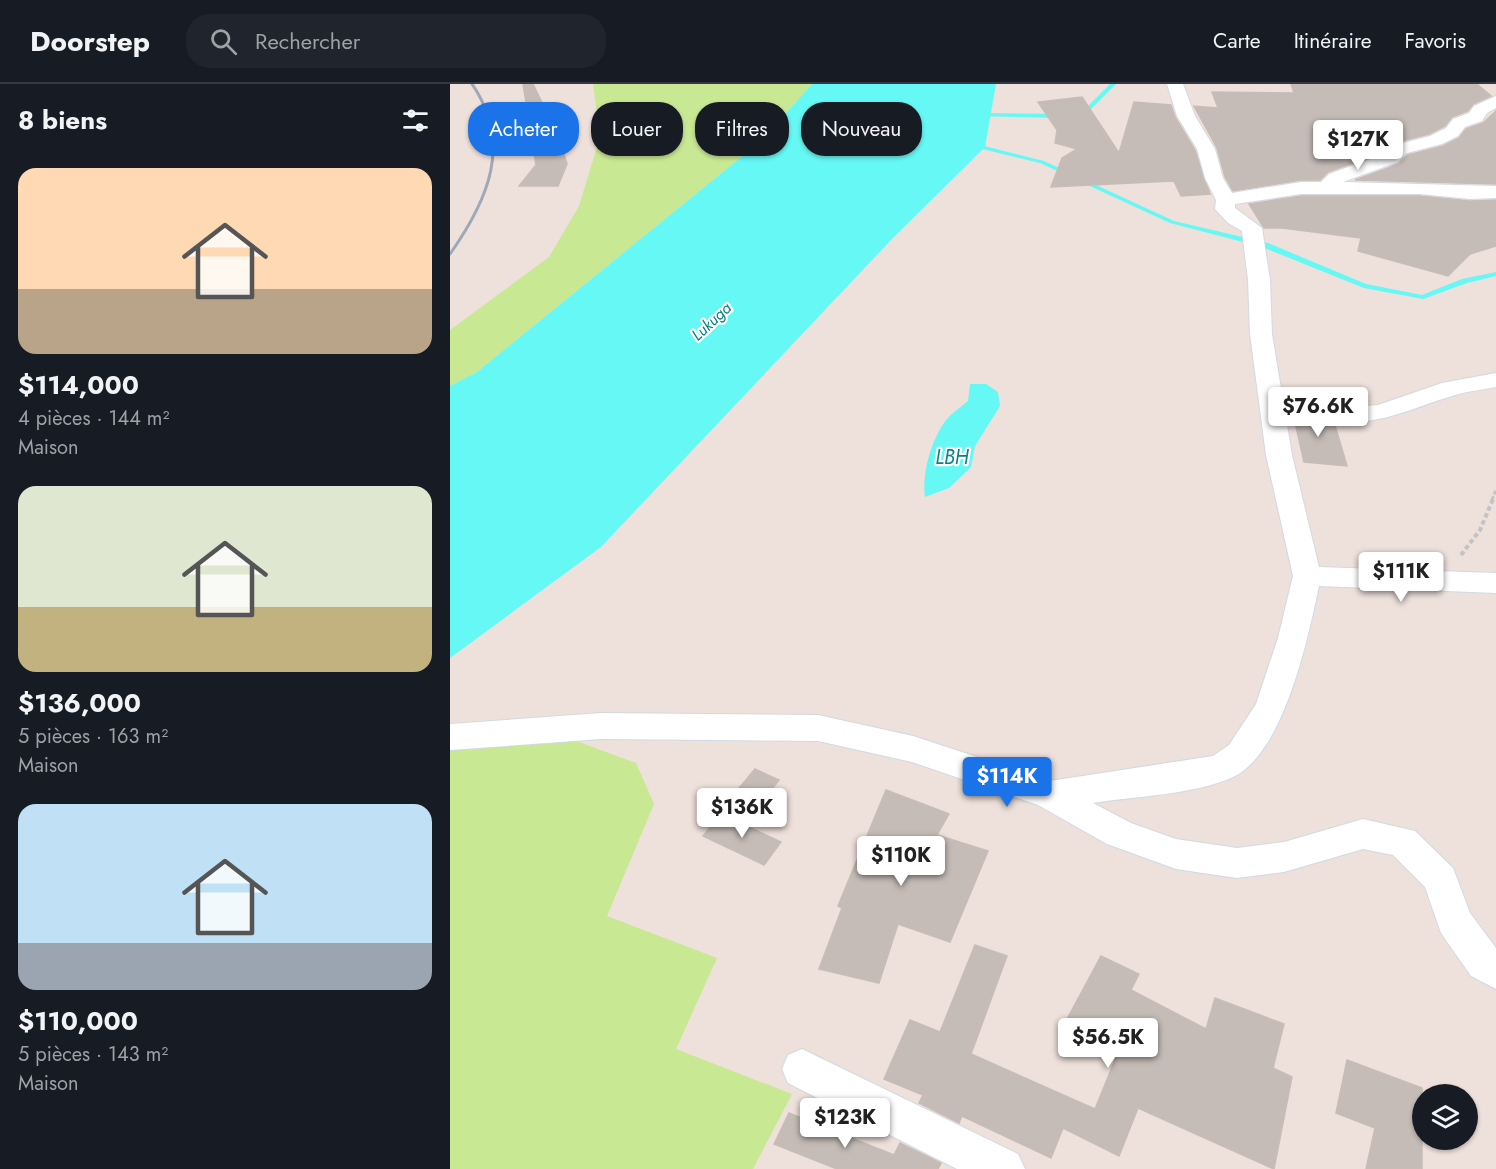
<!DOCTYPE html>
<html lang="fr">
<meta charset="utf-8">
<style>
:root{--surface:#171b24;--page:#20242c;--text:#f1f3f6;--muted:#9ea1a6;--line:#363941;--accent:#1a73e8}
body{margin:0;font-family:Jost,sans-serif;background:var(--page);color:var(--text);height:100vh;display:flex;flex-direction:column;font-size:22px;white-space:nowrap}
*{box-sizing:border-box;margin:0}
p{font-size:20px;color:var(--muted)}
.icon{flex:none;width:33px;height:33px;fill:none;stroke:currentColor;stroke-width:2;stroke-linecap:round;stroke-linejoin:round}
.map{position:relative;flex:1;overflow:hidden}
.side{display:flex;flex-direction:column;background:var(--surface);width:450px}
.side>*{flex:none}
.guide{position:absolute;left:18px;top:18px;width:570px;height:54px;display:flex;gap:12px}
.controls{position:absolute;left:962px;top:1000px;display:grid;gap:12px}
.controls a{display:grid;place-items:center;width:66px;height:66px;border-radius:50%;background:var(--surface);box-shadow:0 2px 4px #0004;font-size:30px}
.price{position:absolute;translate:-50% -51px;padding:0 14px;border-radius:6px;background:#fff;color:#222;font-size:20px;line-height:39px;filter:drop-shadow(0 2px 3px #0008)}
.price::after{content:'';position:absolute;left:50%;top:36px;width:18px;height:14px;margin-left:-9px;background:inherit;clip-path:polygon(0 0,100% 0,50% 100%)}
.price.current{background:var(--accent);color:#fff}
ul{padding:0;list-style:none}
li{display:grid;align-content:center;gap:12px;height:318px;padding:0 18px}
li span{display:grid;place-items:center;height:186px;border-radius:18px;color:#555}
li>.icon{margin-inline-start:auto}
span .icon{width:108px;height:108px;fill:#fffc;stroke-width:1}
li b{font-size:26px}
h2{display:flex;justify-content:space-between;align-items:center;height:72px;padding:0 18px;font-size:26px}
.chip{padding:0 21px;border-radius:24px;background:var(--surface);box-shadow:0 2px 4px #0004;font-size:21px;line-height:54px}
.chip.current{background:var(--accent);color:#fff}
header{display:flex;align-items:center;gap:36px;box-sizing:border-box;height:84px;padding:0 30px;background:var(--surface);border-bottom:2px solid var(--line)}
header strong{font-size:28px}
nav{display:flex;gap:33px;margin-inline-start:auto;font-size:21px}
.search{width:420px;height:54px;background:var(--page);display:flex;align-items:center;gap:15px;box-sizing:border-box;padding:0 21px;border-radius:24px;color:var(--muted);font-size:22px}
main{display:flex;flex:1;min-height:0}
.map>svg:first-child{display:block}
.green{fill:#c9e893}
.water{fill:#66f8f4}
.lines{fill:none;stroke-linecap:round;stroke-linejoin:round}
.stream{fill:#66f8f4;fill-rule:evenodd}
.building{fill:#c5bcb7;stroke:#c9bcb5;stroke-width:1.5}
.street-casing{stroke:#d0dae4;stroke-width:2}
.path-far1{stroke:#c3c3c3;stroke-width:3;stroke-dasharray:4 2;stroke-linecap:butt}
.path{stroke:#c3c3c3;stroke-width:4;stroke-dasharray:4.5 3;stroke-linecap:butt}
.street{fill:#fff;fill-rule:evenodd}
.rail{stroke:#9ea8b6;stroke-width:3}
.labels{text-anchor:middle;stroke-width:4.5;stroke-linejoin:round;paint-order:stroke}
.far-water-label{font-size:16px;font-style:italic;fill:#068288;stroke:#fff}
.water-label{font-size:20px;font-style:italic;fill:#068288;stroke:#fff}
</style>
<header>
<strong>Doorstep</strong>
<div class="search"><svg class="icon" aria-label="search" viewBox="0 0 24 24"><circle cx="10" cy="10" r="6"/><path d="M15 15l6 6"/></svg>Rechercher</div>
<nav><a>Carte</a><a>Itinéraire</a><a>Favoris</a></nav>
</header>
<main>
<section class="side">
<h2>8 biens<svg class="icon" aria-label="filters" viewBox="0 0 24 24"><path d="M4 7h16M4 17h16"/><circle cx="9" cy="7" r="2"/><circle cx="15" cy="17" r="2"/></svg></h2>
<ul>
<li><span style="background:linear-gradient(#ffd9b3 65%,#b9a48a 0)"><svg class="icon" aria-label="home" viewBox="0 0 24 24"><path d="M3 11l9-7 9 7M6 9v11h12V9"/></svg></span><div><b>$114,000</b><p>4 pièces · 144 m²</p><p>Maison</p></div></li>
<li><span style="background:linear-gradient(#dfe7d0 65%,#c2b280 0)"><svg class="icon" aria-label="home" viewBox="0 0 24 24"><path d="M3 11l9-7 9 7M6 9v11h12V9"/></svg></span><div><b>$136,000</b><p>5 pièces · 163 m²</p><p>Maison</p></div></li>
<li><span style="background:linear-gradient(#bfe0f5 75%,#9aa5b1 0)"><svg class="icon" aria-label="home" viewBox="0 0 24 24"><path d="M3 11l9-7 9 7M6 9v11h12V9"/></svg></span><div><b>$110,000</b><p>5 pièces · 143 m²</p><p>Maison</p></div></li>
</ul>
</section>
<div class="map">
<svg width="1046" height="1085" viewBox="0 0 1046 1085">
<rect width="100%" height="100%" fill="#eee0db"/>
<g class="green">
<polygon points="143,0 362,0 311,57 27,288 0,302 0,246 99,173 129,122 150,53"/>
<polygon points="110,651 186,679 204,720 157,832 267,874 226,965 342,1010 303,1085 0,1085 0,666"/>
</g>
<g class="water">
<polygon points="362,0 546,0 535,63 441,156 151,463 0,574 0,302 27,288 311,57"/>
<path d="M 520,300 L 536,300 L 548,308 L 550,322 L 525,362 L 521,383 L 499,404 L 475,413 C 472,388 481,357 496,336 C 502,329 511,323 518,317 Z"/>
</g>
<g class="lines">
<g class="stream">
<polygon points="660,0 666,0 632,34 628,34 628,32"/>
<polygon points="528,29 611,30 614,32 611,34 526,32 526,30"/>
<polygon points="522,59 594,77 724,137 818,159 916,200 972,211 1012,195 1046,188 1046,192 1017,199 973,215 914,204 812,163 720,139 590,79 520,62 519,61"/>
</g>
</g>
<g class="building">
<polygon points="73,0 83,0 109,54 117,80 108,102 69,102 86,81"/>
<polygon points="841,0 1027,0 1041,12 1023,20 1018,27 1002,33 995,42 979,50 944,59 933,68 878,88 870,96 851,96 783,107 775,93 767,64 744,22 768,24 762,8 844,9"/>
<polygon points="632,13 669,69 684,18 721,21 725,33 745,66 760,110 731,112 724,97 601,103 612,74 627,65 605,59 607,46 588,18"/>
<polygon points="1046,27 1046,100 905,96 949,80 958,71 993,62 1009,54 1016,45 1033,39"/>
<polygon points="851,112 970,112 1020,117 1046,116 1046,162 1020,170 998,192 908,167 911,154 832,144 814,144 799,120"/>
<polygon points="842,325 874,327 876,336 884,338 897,382 854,378"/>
<polygon points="305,685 329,696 305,727 280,715"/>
<polygon points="436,706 499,730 487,751 538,767 500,858 448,840 429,899 369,885 392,824 388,822"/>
<polygon points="271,730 331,758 314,781 253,752"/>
<polygon points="525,861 557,872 521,970 645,1025 669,966 616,937 651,872 689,890 681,906 756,945 765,914 834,940 823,984 842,993 824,1085 688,1024 669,1072 613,1044 601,1074 512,1032 509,1039 469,1019 473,1011 434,995 460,936 490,948"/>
<polygon points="897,976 972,1004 972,1085 916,1085 925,1044 886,1029"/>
<polygon points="339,1029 444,1071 450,1059 491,1079 488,1085 387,1085 324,1060"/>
</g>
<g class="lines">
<g class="street-casing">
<g id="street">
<path d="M 717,0 L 733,0 L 745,32 L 765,65 L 773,94 L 782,109 L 851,98 L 871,98 L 879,90 L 934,70 L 945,61 L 980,52 L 996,44 L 1003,35 L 1019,29 L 1024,22 L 1046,12 L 1046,24 L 1037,29 L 1032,37 L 1015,43 L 1008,52 L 992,60 L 957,69 L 948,78 L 893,98 L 1046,102 L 1046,114 L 1020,115 L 970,110 L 851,110 L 785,120 L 785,124 L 812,144 L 820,196 L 822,250 L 842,371 L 869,483 L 1046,489 L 1046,509 L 869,502 C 858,554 834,669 783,693 C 744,711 686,712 643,719 L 681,739 L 726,755 L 787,764 L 834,758 L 913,735 L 965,747 L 1003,784 L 1020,829 L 1046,864 L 1046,905 L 1021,892 L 991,849 L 975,803 L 943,771 L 913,765 L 834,788 L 787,794 L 726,785 L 657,760 L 588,721 L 462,678 L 368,657 L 151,655 L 0,666 L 0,640 L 151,629 L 368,631 L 463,652 L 600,697 L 763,672 L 779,661 L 806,620 L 828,554 L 843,492 L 816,371 L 800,250 L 798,196 L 792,147 L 778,139 L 765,125 L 766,116 L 755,94 L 747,65 L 727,32 Z"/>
<path d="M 1046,289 L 1046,303 C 1032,306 1018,307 1005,311 C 964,323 922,346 878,335 L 875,330 L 878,325 L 928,321 L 992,299 Z"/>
<polygon points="352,965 568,1070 575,1085 507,1085 338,999 332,985 338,971"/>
</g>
</g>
<polyline class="path-far1" points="1042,416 1046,406"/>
<polyline class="path" points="1011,471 1030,446 1043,415"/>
<use href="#street" class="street"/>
<path class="rail" d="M 0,170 C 38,116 63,60 22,0"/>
</g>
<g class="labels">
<g class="far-water-label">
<text transform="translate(261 237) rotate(-43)" y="6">Lukuga</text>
</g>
<g class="water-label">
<text x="502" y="380">LBH</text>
</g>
</g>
</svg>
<div class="controls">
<a><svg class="icon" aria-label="layers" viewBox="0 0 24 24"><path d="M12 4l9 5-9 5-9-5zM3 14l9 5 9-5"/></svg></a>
</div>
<b class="price" style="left:908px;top:87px">$127K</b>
<b class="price" style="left:868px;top:354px">$76.6K</b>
<b class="price" style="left:951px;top:519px">$111K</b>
<b class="price current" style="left:557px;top:724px">$114K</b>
<b class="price" style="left:292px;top:755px">$136K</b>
<b class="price" style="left:451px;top:803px">$110K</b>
<b class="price" style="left:658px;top:985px">$56.5K</b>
<b class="price" style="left:395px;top:1065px">$123K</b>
<div class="guide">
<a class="chip current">Acheter</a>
<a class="chip">Louer</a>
<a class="chip">Filtres</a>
<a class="chip">Nouveau</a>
</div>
</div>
</main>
